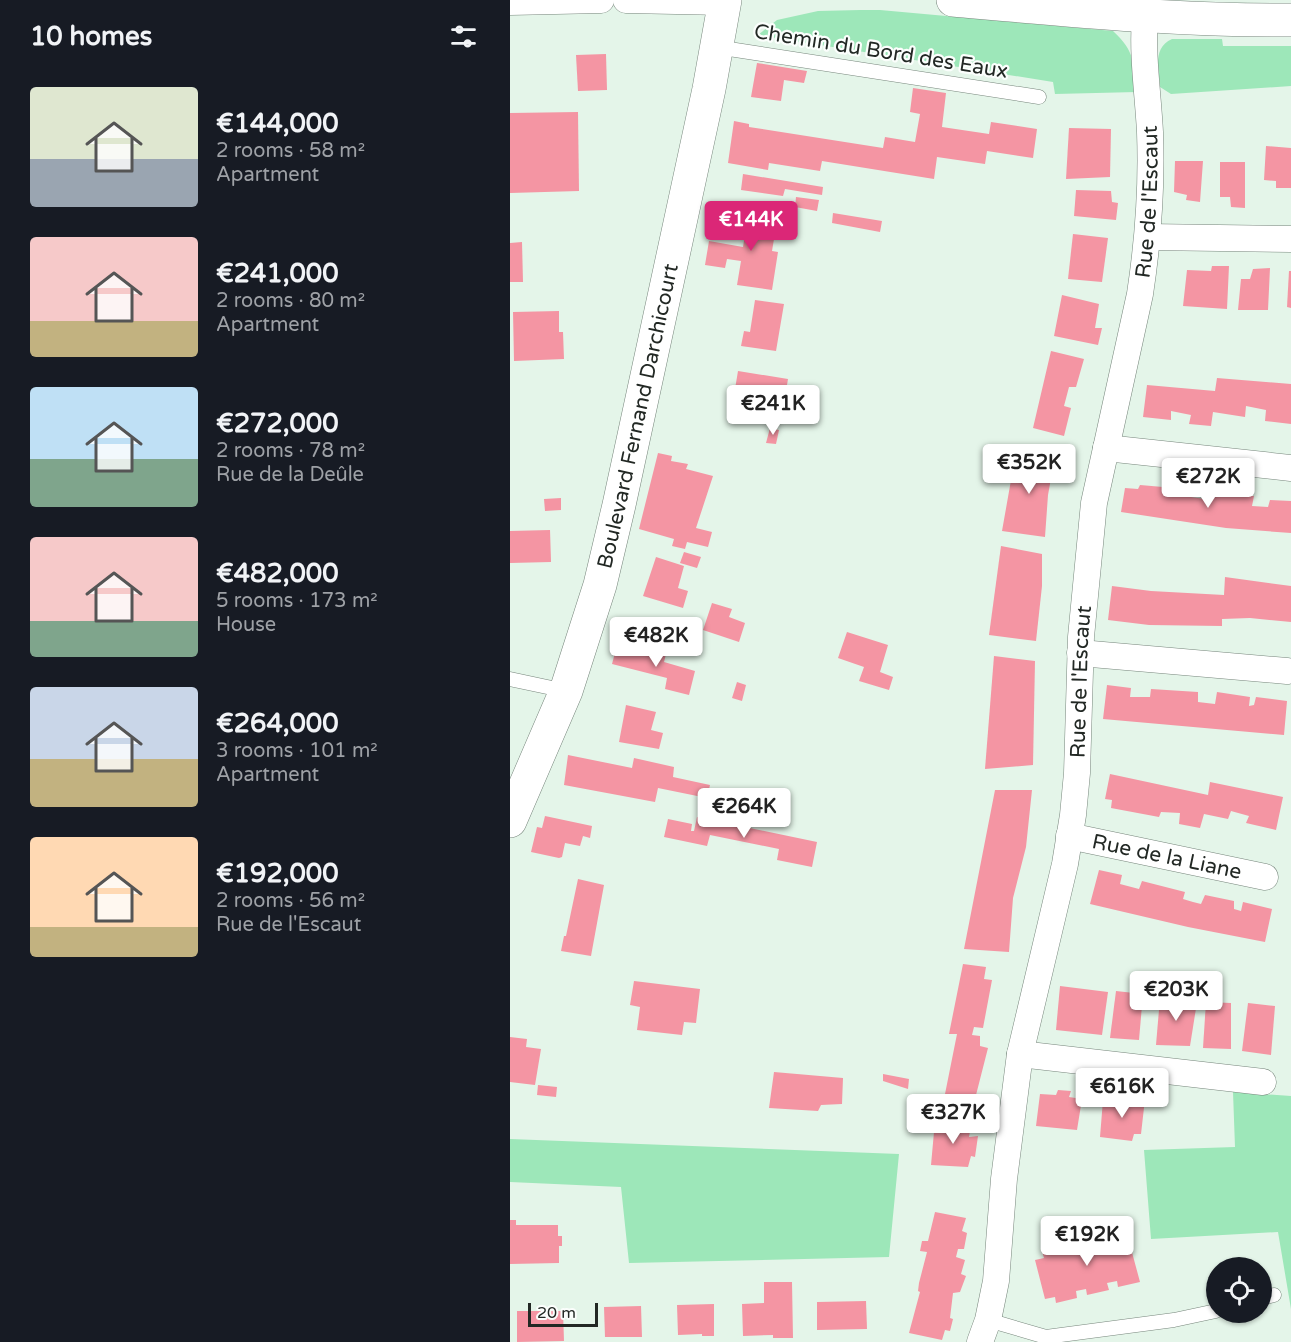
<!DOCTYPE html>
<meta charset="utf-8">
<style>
:root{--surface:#171b24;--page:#20242c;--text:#f1f3f6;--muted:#9ea1a6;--accent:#db2777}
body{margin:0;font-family:"Varela Round",sans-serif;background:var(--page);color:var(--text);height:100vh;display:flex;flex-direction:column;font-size:22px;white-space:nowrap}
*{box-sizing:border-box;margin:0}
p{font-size:20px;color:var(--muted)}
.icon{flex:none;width:33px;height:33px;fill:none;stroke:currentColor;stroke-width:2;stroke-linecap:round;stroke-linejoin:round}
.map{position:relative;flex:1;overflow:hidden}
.panel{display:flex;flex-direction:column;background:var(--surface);width:510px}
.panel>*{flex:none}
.tools{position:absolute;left:696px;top:1257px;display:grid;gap:12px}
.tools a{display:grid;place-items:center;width:66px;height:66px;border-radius:50%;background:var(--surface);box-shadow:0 2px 4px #0004;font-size:30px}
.scale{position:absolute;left:18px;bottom:15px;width:70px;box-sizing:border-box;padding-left:6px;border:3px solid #222824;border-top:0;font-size:16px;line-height:21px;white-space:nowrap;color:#222824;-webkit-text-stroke:4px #fbfefc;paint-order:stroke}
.price{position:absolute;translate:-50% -51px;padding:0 14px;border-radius:6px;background:#fff;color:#222;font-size:20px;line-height:39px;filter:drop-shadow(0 2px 3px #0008)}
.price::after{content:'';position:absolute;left:50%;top:36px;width:18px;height:14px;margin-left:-9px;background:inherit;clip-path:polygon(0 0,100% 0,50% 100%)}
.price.current{background:var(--accent);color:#fff}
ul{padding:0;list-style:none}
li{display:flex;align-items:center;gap:18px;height:150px;padding:0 30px}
li span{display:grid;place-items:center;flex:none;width:168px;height:120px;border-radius:6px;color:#555}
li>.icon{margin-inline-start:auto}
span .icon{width:72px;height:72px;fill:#fffc;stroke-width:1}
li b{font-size:26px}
h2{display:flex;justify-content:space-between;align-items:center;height:72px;padding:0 30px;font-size:26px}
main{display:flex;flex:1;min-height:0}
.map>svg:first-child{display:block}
.green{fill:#9de7b9}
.building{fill:#f495a3}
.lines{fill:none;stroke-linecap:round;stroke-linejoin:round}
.service-casing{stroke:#77867c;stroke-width:15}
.minor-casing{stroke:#77867c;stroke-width:27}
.secondary-casing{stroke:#77867c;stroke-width:34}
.service{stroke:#fff;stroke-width:14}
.minor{stroke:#fff;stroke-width:26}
.secondary{stroke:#fff;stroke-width:33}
.labels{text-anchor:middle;stroke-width:4.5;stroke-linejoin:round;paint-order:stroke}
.street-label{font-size:21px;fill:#222824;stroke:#fbfefc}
</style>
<main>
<section class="panel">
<h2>10 homes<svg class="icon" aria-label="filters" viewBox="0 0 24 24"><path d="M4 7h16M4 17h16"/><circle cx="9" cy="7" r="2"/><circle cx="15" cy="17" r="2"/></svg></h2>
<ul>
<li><span style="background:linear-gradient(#dfe7d0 60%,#9aa5b1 0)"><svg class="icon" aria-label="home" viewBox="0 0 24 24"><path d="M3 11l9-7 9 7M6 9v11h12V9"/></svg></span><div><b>€144,000</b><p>2 rooms · 58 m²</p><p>Apartment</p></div></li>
<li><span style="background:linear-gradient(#f6c9c9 70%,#c2b280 0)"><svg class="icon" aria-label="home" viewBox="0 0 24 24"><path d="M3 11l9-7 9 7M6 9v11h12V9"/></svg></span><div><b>€241,000</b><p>2 rooms · 80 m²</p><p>Apartment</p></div></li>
<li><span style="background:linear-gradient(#bfe0f5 60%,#7fa58c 0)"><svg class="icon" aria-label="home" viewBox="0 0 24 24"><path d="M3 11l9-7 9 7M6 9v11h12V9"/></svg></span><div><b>€272,000</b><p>2 rooms · 78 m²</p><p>Rue de la Deûle</p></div></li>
<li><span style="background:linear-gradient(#f6c9c9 70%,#7fa58c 0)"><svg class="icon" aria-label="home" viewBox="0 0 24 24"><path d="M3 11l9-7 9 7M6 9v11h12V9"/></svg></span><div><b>€482,000</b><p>5 rooms · 173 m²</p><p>House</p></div></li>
<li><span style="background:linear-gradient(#c9d6e8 60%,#c2b280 0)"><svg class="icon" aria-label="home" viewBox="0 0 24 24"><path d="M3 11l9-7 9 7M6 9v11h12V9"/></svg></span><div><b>€264,000</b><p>3 rooms · 101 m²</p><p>Apartment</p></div></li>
<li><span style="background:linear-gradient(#ffd9b3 75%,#c2b280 0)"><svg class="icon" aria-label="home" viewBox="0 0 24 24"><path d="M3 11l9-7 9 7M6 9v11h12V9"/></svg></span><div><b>€192,000</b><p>2 rooms · 56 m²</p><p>Rue de l'Escaut</p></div></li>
</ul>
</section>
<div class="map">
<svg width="781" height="1342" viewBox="0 0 781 1342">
<rect width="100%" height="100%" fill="#e4f5e9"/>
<g class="green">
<path d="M 350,10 L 370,10 L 603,31 C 625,51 624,64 627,92 L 545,94 L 543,82 L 248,35 L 267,20 L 308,11 Z"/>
<path d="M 662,39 L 712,39 L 713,46 L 781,46 L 781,86 L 661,94 L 650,87 C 649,69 642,48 662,39 Z"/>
<polygon points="723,1092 781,1096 781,1309 768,1232 641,1239 634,1150 725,1147"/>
<polygon points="0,1139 389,1154 379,1257 119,1263 111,1187 0,1182"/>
</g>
<g class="building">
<polygon points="96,54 97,90 68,91 66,55"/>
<polygon points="247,63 297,71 294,83 274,80 271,101 241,97"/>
<polygon points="403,88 436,93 432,127 479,134 481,122 527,129 523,158 477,151 475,164 427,157 424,179 312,161 310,171 259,163 258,170 218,163 224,121 239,124 239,127 373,148 375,137 405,142 410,114 400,112"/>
<polygon points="68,112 69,191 0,193 0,113"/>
<polygon points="559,128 601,129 600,177 556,179"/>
<polygon points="756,146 781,148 781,188 766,188 766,181 754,180"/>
<polygon points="665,161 693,161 690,202 676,200 677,195 664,192"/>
<polygon points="710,162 735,162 735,208 721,207 720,197 710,197"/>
<polygon points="233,174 313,187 312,195 275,189 273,196 231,190"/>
<polygon points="566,190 601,191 602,202 608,203 606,220 564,216"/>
<polygon points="286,197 309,200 307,211 285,207"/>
<polygon points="239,210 268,215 262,251 268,252 262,290 227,285 231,261 217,259 215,268 195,265 199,241 233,247"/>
<polygon points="323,213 372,221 370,232 322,223"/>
<polygon points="563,234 598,238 592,282 558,279"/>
<polygon points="12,242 13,282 0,282 0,243"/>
<polygon points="702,266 719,266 717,309 673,306 677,270 701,271"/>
<polygon points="760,268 758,310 728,310 731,279 740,279 743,269"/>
<polygon points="779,271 781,271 781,308 777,307"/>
<polygon points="552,295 589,304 585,328 592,328 588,345 544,336"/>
<polygon points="245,300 274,304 266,351 231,346 234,331 240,332"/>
<polygon points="49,311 49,332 53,332 54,359 4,361 3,312"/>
<polygon points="541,351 574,359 566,387 559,387 554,406 561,408 554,436 523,428"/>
<polygon points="228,371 278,379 274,403 256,400 253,415 233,411 235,397 224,395"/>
<polygon points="707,378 781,384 781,424 755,421 756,410 736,406 735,417 703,412 701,426 679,424 681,415 661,411 661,420 633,417 637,385 705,391"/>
<polygon points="260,428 269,430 266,444 256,443"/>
<polygon points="506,452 545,456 538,495 535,537 492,531"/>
<polygon points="148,453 162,456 161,461 178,464 176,469 203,476 186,528 202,532 198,547 177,542 175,549 162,546 164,539 129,529"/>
<polygon points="630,485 676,489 674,496 695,499 696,493 744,496 742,506 758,507 760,500 781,501 781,533 716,528 611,512 615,488 628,489"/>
<polygon points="51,498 51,510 35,511 34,499"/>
<polygon points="40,530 41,562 0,563 0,531"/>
<polygon points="491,546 532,554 532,586 526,641 479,635"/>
<polygon points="174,552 191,557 187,568 170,563"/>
<polygon points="146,557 174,566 168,588 178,591 173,608 133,596"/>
<polygon points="715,577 781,586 781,622 740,618 712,619 712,626 639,625 598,620 602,586 641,591 714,595"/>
<polygon points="202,603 222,609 219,617 235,623 229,642 193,630"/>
<polygon points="337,632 378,645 370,672 383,677 379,690 349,681 354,667 328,658"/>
<polygon points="162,635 181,641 178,649 159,643"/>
<polygon points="125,644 156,654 154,662 185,671 179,695 155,689 157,678 102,664 106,649 122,653"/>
<polygon points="484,656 525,661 523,765 475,769"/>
<polygon points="227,682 236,685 232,701 222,698"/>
<polygon points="597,685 621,688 620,697 640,697 641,689 688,692 688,702 705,704 707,692 740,697 739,706 744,705 746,697 777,701 774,735 593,719"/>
<polygon points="116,705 146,712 141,730 153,733 149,749 109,742"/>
<polygon points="58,755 122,768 124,758 164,767 163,777 200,785 197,798 148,788 145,802 54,785"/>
<polygon points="600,774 698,795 700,782 773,797 766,830 736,823 739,816 721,811 718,819 694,814 690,828 669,824 670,813 651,812 649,817 601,808 602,800 595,799"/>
<polygon points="485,790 522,790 516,847 503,898 499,952 454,949"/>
<polygon points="35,816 82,826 80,838 73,836 70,846 55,843 52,857 49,858 21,852 27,827 32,828"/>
<polygon points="187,817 307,842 302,867 267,860 269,849 200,835 197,846 154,837 158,819 182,824 181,831 184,831"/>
<polygon points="589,870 612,875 610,884 629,889 632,881 675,892 673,899 683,902 691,904 695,895 724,901 724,909 731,911 733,902 762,909 755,942 678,927 580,904"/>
<polygon points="68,879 94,885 81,956 51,951 54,936 56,936"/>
<polygon points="453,964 476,967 474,979 482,980 473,1028 464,1027 462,1035 470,1036 470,1046 478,1048 466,1095 457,1095 455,1104 434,1099 447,1034 439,1034"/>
<polygon points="124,981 190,989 186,1023 174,1022 172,1035 127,1030 130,1007 120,1005"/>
<polygon points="550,986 598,992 592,1035 546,1030"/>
<polygon points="606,991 633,994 629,1040 600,1038"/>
<polygon points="650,998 687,1002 680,1046 646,1045"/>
<polygon points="696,1002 721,1003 721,1049 693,1048"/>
<polygon points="738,1003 765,1006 761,1055 732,1051"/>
<polygon points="0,1037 17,1039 16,1047 31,1049 25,1085 0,1082"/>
<polygon points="264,1072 333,1078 332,1104 311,1105 308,1111 259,1108"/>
<polygon points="373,1074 399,1079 398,1089 373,1081"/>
<polygon points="28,1085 47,1087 46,1097 27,1095"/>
<polygon points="548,1090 561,1091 559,1097 572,1099 567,1130 526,1126 530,1094 546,1095"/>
<polygon points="617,1097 635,1099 631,1134 624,1134 622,1141 590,1137 593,1100 617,1105"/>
<polygon points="425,1121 461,1125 459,1137 468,1136 465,1157 461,1156 458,1167 421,1165"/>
<polygon points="425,1212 456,1218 452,1231 457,1233 454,1249 448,1249 446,1257 455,1260 451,1274 456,1276 450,1292 443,1293 440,1318 443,1319 440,1331 435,1330 432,1340 399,1333 410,1292 408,1291 409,1283 417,1252 410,1251 412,1241 418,1241"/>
<polygon points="0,1220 6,1220 6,1225 48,1225 48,1236 52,1236 52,1246 49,1246 49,1263 0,1264"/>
<polygon points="616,1230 630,1282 608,1287 607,1281 597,1283 599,1290 577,1295 576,1289 566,1291 567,1298 546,1303 545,1297 535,1299 525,1260 534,1258 532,1251 553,1246 555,1252 565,1250 563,1243 585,1238 586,1244 596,1242 594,1235"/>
<polygon points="254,1282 282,1282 283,1338 263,1338 263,1335 233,1336 232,1304 254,1303"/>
<polygon points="356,1301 357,1329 307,1330 307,1302"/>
<polygon points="204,1304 204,1336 192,1336 192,1334 168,1335 167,1305"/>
<polygon points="131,1306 132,1337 95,1337 94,1307"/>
<polygon points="7,1311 53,1311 54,1341 7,1342"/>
</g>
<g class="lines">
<g class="service-casing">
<g id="service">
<polyline points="206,47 529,97"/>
<polyline points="0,679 56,691"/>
<polyline points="752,1298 764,1295"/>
<polyline points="478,1320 536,1337 664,1320 706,1311"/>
</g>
</g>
<g class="minor-casing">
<g id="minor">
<polyline points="116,0 215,2"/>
<polyline points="0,2 91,0"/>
<polyline points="638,237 781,239"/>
<polyline points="596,448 781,468"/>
<polyline points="570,653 777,671"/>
<path id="s1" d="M 559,836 L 755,877"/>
<polyline points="510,1054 753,1082"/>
<path id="s2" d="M 470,1342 L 478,1320 L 486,1281 L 494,1179 L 510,1054 L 555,864 L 563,815 L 567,773 L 571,637 L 584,503 L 630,294 C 638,241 642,186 640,132 C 638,94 632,56 635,17"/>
</g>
</g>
<g class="secondary-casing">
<g id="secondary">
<path d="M 443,0 C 556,10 668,21 781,20"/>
<path id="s3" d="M 0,821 L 56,691 L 90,585 L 109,505 L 199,89 L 215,0"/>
</g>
</g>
<use href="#service" class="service"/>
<use href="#minor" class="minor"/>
<use href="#secondary" class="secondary"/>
</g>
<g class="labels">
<g class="street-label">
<text transform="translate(371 51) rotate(9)" y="7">Chemin du Bord des Eaux</text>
<text dy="7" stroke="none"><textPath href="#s2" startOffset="1156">Rue de l'Escaut</textPath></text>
<text dy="7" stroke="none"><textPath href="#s3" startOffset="426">Boulevard Fernand Darchicourt</textPath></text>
<text dy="7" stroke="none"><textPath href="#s2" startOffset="670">Rue de l'Escaut</textPath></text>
<text dy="7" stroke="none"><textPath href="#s1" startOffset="100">Rue de la Liane</textPath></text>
</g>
</g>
</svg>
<div class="tools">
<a><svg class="icon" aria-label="locate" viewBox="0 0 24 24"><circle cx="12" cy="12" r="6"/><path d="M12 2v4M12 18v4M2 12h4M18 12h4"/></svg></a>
</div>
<div class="scale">20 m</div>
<b class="price current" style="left:241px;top:252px">€144K</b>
<b class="price" style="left:263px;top:436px">€241K</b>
<b class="price" style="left:519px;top:495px">€352K</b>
<b class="price" style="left:698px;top:509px">€272K</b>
<b class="price" style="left:146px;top:668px">€482K</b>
<b class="price" style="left:234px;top:839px">€264K</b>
<b class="price" style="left:666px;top:1022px">€203K</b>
<b class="price" style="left:612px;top:1119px">€616K</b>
<b class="price" style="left:443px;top:1145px">€327K</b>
<b class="price" style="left:577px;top:1267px">€192K</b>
</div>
</main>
